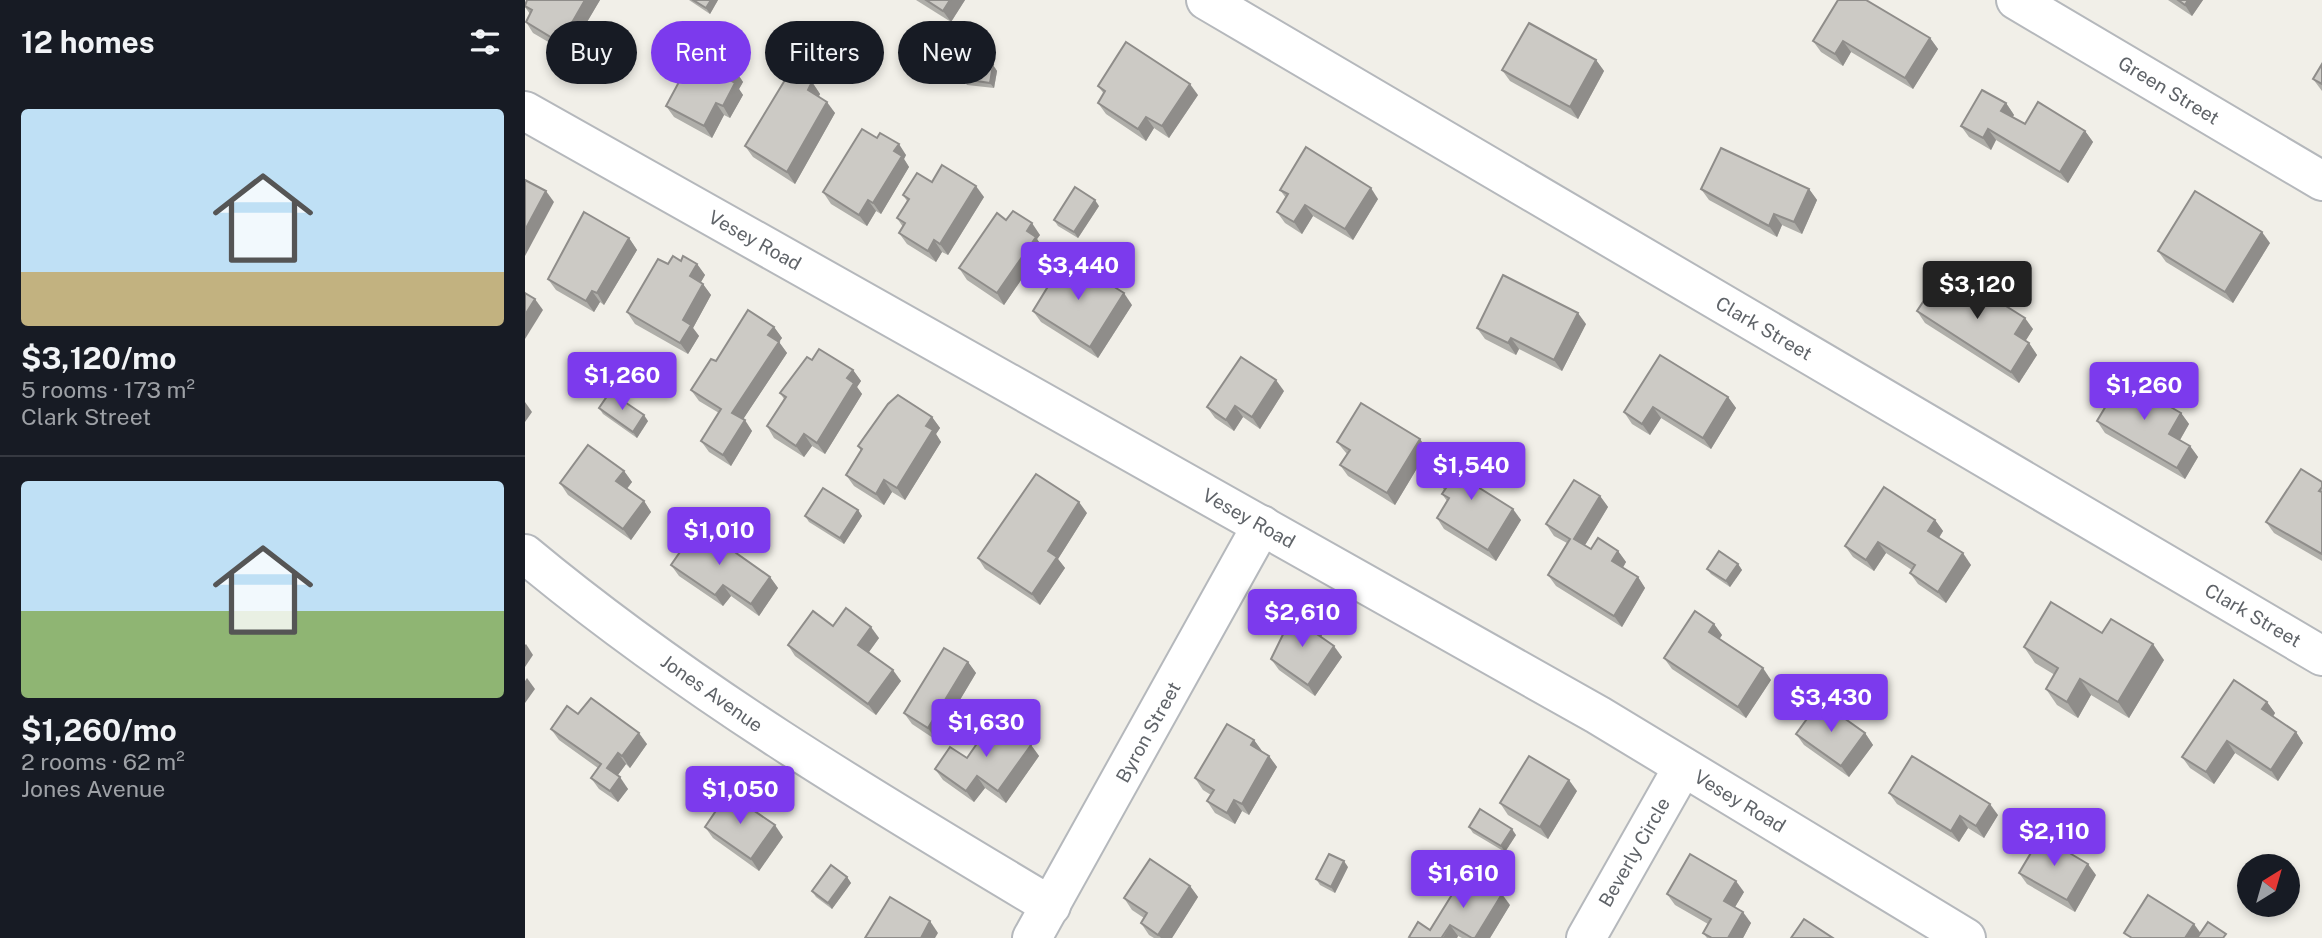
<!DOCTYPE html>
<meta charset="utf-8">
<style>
:root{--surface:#171b24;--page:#242831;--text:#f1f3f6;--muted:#9ea1a6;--line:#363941;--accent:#7c3aed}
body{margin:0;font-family:"Public Sans",sans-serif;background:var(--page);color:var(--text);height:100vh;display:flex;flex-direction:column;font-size:26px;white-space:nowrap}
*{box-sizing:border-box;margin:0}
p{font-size:23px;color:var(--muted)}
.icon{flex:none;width:38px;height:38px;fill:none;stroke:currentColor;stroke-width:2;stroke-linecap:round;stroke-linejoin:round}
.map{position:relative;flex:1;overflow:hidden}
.side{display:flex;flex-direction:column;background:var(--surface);width:525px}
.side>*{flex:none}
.top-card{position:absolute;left:21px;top:21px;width:665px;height:63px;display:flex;gap:14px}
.needle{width:46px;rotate:37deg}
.fabs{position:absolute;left:1712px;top:854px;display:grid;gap:14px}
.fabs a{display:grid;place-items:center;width:63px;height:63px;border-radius:50%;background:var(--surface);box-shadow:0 4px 10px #0003;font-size:35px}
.price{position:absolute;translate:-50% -60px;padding:0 16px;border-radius:7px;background:var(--accent);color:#fff;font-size:23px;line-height:46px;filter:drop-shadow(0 2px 4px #0008)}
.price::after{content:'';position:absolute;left:50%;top:42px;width:21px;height:16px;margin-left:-10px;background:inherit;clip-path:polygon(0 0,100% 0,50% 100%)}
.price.current{background:#222;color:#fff}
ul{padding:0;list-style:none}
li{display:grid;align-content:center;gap:14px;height:371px;padding:0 21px}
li+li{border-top:2px solid var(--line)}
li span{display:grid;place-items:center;height:217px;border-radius:7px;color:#555}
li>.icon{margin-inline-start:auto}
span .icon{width:126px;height:126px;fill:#fffc;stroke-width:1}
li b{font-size:30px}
h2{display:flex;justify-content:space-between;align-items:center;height:84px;padding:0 21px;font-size:30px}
.pill{padding:0 24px;border-radius:32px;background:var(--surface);box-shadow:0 4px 10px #0003;font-size:24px;line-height:63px}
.pill.current{background:var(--accent);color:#fff}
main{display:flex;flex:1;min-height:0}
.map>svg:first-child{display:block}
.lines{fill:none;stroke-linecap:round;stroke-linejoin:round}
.street-casing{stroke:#b5b8bc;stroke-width:42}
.street{stroke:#fff;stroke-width:38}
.wall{fill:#afaea9}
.shaded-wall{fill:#8f8d8a}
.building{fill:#cccac5;stroke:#8f8d8a;stroke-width:2}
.labels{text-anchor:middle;stroke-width:7;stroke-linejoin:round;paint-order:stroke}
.street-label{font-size:19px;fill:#5f6368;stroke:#fff}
</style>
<main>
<section class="side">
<h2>12 homes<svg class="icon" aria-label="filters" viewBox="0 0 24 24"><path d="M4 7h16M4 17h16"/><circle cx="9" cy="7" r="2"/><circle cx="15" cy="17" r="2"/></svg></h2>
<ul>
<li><span style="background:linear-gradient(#bfe0f5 75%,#c2b280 0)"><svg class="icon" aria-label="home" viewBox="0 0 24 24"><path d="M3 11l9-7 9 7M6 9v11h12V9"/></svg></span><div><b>$3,120/mo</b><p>5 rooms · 173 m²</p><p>Clark Street</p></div></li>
<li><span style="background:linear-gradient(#bfe0f5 60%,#8fb573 0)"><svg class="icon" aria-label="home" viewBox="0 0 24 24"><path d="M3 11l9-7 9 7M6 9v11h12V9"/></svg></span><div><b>$1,260/mo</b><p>2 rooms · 62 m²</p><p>Jones Avenue</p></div></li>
</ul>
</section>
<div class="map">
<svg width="1797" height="938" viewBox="0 0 1797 938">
<rect width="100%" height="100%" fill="#f1efe8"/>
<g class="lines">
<g class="street-casing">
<g id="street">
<polyline points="681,0 1797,656"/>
<polyline points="1491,0 1797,181"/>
<polyline points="0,111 1073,715 1441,938"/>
<path d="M 0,554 C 162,689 345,798 526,906"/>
<polyline points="507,938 737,525"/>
<polyline points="1061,938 1158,767"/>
</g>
</g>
<use href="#street" class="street"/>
</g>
<g class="wall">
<polygon points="2,0 75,0 49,44 42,40 37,50 8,33 1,22 5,14 0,7 0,3"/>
<polygon points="164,0 193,0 185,14"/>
<polygon points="391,0 440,0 426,22"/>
<polygon points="1643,0 1678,0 1667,16"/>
<polygon points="1405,38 1413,49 1388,89 1326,52 1318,66 1296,52 1288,41"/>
<polygon points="199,53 207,64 205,68 210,70 218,82 214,89 218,95 205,118 199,115 187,138 149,117 141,106"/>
<polygon points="1071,60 1079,71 1053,119 985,81 977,70"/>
<polygon points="1797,64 1797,91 1788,79"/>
<polygon points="468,65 472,71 469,88 442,85 438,79"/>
<polygon points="287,82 295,94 294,96 310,113 270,184 228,157 220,146"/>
<polygon points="573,86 673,95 644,138 629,128 621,141 581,114 573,103 579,94"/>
<polygon points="1481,103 1489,115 1487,117 1500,124 1560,131 1568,142 1543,183 1471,140 1466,150 1444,137 1436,126"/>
<polygon points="352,138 381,155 379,159 384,167 356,214 351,211 342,226 306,204 298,192"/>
<polygon points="407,182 459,197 423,255 417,252 411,262 382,244 374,233 378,227 372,218 382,201 378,195"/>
<polygon points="1176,189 1284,189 1292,200 1277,234 1257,225 1252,237 1184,200"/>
<polygon points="755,190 853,199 828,240 788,216 777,234 760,223 752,212 761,198"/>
<polygon points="574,206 553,238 533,226 529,220"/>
<polygon points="481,220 515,235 512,239 518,248 479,305 442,280 434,268"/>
<polygon points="104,238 112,250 79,305 75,302 69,312 31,290 23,279"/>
<polygon points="1745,243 1708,303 1641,262 1633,251"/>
<polygon points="156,261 172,264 180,275 176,282 186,295 168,328 174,336 163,354 110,324 102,312"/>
<polygon points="1434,291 1508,329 1500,341 1504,343 1512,355 1494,383 1400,323 1392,311"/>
<polygon points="607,305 573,358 516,322 508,311"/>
<polygon points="1061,324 1037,371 994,349 991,355 960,339 952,328"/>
<polygon points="249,327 257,338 254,342 262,353 218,419 227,431 206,466 184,452 176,441 194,413 174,401 166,390 191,361"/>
<polygon points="1135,355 1203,397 1211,408 1186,449 1136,418 1125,435 1107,424 1099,412"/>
<polygon points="287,360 328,370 336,381 332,387 337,394 300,454 287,446 279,457 249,438 242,426 259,399 255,393"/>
<polygon points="759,391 735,429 718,417 709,431 690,418 682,407"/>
<polygon points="74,408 123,421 112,438 78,414"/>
<polygon points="1656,413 1664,424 1655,440 1665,446 1673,457 1660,479 1580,433 1572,421"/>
<polygon points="407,417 415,428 411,434 416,442 380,500 367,492 359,505 329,486 321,475 336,451 333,446"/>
<polygon points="812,442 903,450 870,505 823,476 815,465 822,454"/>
<polygon points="954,456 962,467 954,488 996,520 971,561 919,529 912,518 922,501 917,494 919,490 916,485"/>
<polygon points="99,471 107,482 102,489 119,501 126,512 106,540 43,495 35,483"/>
<polygon points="1797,482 1797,561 1749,533 1741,522"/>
<polygon points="1075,496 1083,507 1060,545 1066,549 1093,551 1101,562 1097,568 1113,577 1120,588 1097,627 1031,586 1023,575 1042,543 1029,536 1021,524"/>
<polygon points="333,510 337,516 319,544 284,522 280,516"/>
<polygon points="562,513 533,559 540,568 515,605 460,569 453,558"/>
<polygon points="1410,520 1418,531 1414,538 1446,565 1421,603 1393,584 1385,573 1387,570 1361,553 1349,571 1328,557 1320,546"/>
<polygon points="1213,564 1217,570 1205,587 1186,574 1182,569"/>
<polygon points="146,565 245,577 253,588 234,616 206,596 198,606 154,576"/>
<polygon points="789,624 797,635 796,637 817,657 790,696 754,670 746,659"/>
<polygon points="1189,624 1197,635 1194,639 1246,680 1221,718 1147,669 1139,658"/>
<polygon points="308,626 354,638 344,652 376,681 351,715 270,656 263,645"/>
<polygon points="1577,633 1639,660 1604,718 1566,695 1553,718 1532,705 1521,689 1530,675 1510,663 1499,647"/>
<polygon points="443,662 451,673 411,740 387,724 379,713"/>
<polygon points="1742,702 1750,713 1748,717 1771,732 1778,743 1753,781 1710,753 1689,784 1665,768 1657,757"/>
<polygon points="53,714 122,744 105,768 101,764 92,776 103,789 93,802 74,789 66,778 73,768 34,740 26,729"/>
<polygon points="1340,733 1348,745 1324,777 1279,745 1271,734"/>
<polygon points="729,740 737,751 744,756 752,767 724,815 717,811 710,824 690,813 682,801 686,795 678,790 670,778"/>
<polygon points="506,745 514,756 481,803 460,788 449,802 418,780 410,769 442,758"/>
<polygon points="1052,791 1023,839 983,815 975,803"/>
<polygon points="1364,793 1473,815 1459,838 1443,828 1434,842 1372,804"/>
<polygon points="180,827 258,837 234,871 188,838"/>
<polygon points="944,827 991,835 980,852 948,833"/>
<polygon points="823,867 810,893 795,885 791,879"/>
<polygon points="1494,873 1571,875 1550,912 1502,884"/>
<polygon points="322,877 326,883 307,909 291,897 287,891"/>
<polygon points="665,886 673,897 647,938 629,938 624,935 616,923 619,918 607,910 599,898"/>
<polygon points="1219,892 1210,907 1226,923 1218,938 1182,938 1178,933 1183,924 1150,905 1142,894"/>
<polygon points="985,905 965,938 937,938 933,936 932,938 885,938 884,937"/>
</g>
<g class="shaded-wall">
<polygon points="60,0 75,0 49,44 41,33"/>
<polygon points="186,0 193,0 185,14 181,8"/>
<polygon points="425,0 440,0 426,22 418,11"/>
<polygon points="1663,0 1678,0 1667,16 1660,5"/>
<polygon points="35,29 42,40 37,50 29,39"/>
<polygon points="1405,38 1413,49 1388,89 1380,78"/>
<polygon points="1318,41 1326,52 1318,66 1310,54"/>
<polygon points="199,53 207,64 202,73 194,62"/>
<polygon points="1071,60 1079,71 1053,119 1045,107"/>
<polygon points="468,65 472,71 469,88 465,83"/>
<polygon points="210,70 218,82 214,89 218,95 205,118 198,106 205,80"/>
<polygon points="287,82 295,94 291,101 283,90"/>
<polygon points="665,84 673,95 644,138 637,126"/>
<polygon points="302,102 310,113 270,184 262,172"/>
<polygon points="191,103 199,115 187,138 179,126"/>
<polygon points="1481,103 1489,115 1484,122 1476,111"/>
<polygon points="621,117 629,128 621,141 613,129"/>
<polygon points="1463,129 1471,140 1466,150 1458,138"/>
<polygon points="1560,131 1568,142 1543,183 1535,172"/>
<polygon points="374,144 381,155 379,159 384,167 356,214 348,203 369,151"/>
<polygon points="451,186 459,197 423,255 415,244"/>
<polygon points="846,188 853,199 828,240 820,229"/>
<polygon points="1284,189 1292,200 1277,234 1269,222"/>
<polygon points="21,191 29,202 0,256 0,230"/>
<polygon points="343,200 351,211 342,226 334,215"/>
<polygon points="570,200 574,206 553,238 549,232"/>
<polygon points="780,205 788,216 777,234 769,222"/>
<polygon points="1249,214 1257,225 1252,237 1244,226"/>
<polygon points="507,223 515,235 512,239 518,248 479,305 472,293 502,231"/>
<polygon points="1737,232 1745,243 1708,303 1700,292"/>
<polygon points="104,238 112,250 79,305 72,293"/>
<polygon points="409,240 417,252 411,262 403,251"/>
<polygon points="172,264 180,275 173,287 165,276"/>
<polygon points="178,284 186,295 168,328 174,336 163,354 155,343 158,320"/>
<polygon points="67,291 75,302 69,312 61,301"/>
<polygon points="599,293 607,305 573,358 565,347"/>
<polygon points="10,299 18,310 0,339 0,315"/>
<polygon points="1053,313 1061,324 1037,371 1029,360"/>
<polygon points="1500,318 1508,329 1498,345 1490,334"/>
<polygon points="249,327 257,338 254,342 262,353 215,424 207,413 243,335"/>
<polygon points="986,338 994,349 991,355 983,343"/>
<polygon points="1504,343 1512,355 1494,383 1486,372"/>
<polygon points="328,370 336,381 332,387 337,394 300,454 292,443 322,378"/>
<polygon points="751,380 759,391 735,429 727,417"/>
<polygon points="1203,397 1211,408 1186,449 1178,438"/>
<polygon points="0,402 7,412 0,422"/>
<polygon points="710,406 718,417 709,431 701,420"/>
<polygon points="1128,407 1136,418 1125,435 1117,424"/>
<polygon points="1656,413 1664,424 1652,445 1644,434"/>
<polygon points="119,415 123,421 112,438 108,432"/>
<polygon points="407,417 415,428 411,434 416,442 380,500 372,488 401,426"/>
<polygon points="220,420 227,431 206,466 198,455"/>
<polygon points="279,434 287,446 279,457 271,446"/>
<polygon points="895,439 903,450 870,505 862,493"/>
<polygon points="1665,446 1673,457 1660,479 1652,468"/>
<polygon points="954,456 962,467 953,493 945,482"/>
<polygon points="99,471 107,482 99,492 91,481"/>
<polygon points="359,480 367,492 359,505 351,494"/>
<polygon points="1075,496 1083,507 1057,550 1049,539"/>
<polygon points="119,501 126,512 106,540 98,529"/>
<polygon points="554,502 562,513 533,559 540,568 515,605 507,594 523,551"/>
<polygon points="988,509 996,520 971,561 963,550"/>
<polygon points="333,510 337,516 319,544 315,538"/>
<polygon points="1410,520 1418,531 1411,542 1403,531"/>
<polygon points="1353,542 1361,553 1349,571 1341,560"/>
<polygon points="1093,551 1101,562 1095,573 1087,561"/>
<polygon points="1438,553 1446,565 1421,603 1413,592"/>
<polygon points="1213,564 1217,570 1205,587 1201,581"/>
<polygon points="245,577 253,588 234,616 226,604"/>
<polygon points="1113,577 1120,588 1097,627 1089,616"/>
<polygon points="198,585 206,596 198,606 190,595"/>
<polygon points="789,624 797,635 794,641 786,630"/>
<polygon points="1189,624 1197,635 1192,643 1184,632"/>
<polygon points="346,627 354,638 341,656 333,645"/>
<polygon points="1,644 8,655 0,667 0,645"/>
<polygon points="1628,644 1639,660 1604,718 1593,702"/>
<polygon points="809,646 817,657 790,696 783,685"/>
<polygon points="443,662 451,673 411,740 403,728"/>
<polygon points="1238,668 1246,680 1221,718 1213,707"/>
<polygon points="368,670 376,681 351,715 343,704"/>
<polygon points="2,678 10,689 0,703 0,681"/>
<polygon points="1555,679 1566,695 1553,718 1542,702"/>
<polygon points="1742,702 1750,713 1745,721 1737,709"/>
<polygon points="1771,732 1778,743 1753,781 1746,770"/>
<polygon points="114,733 122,744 105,768 97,756"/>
<polygon points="1340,733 1348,745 1324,777 1316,766"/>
<polygon points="729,740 737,751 726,745"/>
<polygon points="1702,741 1710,753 1689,784 1681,772"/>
<polygon points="506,745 514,756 481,803 473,791"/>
<polygon points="93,753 101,764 90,779 82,768"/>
<polygon points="744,756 752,767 724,815 717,804"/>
<polygon points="452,776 460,788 449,802 441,791"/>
<polygon points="95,777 103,789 93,802 85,791"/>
<polygon points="1044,780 1052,791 1023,839 1015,827"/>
<polygon points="709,800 717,811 710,824 702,813"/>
<polygon points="1465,804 1473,815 1459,838 1451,826"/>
<polygon points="1435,816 1443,828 1434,842 1426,831"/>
<polygon points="250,825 258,837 234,871 226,859"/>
<polygon points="987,829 991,835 980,852 976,846"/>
<polygon points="819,861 823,867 810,893 806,887"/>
<polygon points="1563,864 1571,875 1550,912 1542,900"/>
<polygon points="322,877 326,883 307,909 303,903"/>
<polygon points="1211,881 1219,892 1207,912 1199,901"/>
<polygon points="665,886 673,897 647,938 636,938 633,935"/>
<polygon points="977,894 985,905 965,938 950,938"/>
<polygon points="1218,912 1226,923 1218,938 1203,938"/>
<polygon points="405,921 413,933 410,938 396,938"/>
<polygon points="1669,924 1677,935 1676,938 1660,938"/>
<polygon points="925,925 933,936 932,938 918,938"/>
</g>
<g class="building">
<polygon points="2,0 60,0 41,33 35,29 29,39 1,22 7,10 0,6"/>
<polygon points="168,0 186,0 181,8"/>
<polygon points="401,0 425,0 418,11"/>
<polygon points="1313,0 1341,0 1405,38 1380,78 1318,41 1310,54 1288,41"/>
<polygon points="1653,0 1663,0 1660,5"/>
<polygon points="1004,23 1071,60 1045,107 977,70"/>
<polygon points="176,41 199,53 194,62 210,70 205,80 210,83 198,106 191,103 179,126 141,106"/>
<polygon points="601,42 665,84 637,126 621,117 613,129 573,103 580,91 573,86"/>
<polygon points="439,62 468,65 465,83 438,79"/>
<polygon points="1797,64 1797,84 1788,79"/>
<polygon points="266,70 287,82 283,90 302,102 262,172 220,146"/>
<polygon points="1457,90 1481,103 1476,111 1500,124 1513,102 1560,131 1535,172 1463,129 1458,138 1436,126"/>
<polygon points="337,129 352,138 355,133 374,144 369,151 377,156 348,203 343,200 334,215 298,192"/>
<polygon points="781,147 846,188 820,229 780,205 769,222 752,212 763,194 755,190"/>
<polygon points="1196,148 1284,189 1269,222 1249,214 1244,226 1176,189"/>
<polygon points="417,165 451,186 415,244 409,240 403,251 374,233 380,223 372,218 384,199 378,195 392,173 407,182"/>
<polygon points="0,180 21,191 0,230"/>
<polygon points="550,187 570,200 549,232 529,220"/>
<polygon points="1670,191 1737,232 1700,292 1633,251"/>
<polygon points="488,211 507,223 502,231 511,237 472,293 434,268 472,213 481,220"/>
<polygon points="59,212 104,238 72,293 67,291 61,301 23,279"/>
<polygon points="148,256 156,261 158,256 172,264 165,276 178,284 158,320 166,325 155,343 102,312 133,259 143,264"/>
<polygon points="541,257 599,293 565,347 508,311"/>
<polygon points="978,275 1053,313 1029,360 986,338 983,343 952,328"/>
<polygon points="1414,278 1434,291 1441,281 1500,318 1490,334 1504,343 1486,372 1392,311"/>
<polygon points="0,293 10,299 0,315"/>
<polygon points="223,310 249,327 243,335 254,342 207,413 220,420 198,455 176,441 196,409 166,390 186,359 191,361"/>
<polygon points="294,349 328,370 322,378 329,383 292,443 279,434 271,446 242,426 261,397 255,393 282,357 287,360"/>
<polygon points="1135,355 1203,397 1178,438 1128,407 1117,424 1099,412"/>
<polygon points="716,357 751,380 727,417 710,406 701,420 682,407"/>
<polygon points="1597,379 1656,413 1644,434 1665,446 1652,468 1572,421"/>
<polygon points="85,392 119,415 108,432 74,408"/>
<polygon points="373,395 407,417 401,426 408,430 372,488 359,480 351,494 321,475 337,449 333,446 363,404"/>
<polygon points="836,403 895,439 862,493 815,465 825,450 812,442"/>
<polygon points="934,444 954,456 945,482 988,509 963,550 912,518 924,498 917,494 921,488 916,485"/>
<polygon points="63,445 99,471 91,481 119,501 98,529 35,483"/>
<polygon points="1776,469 1797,482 1797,487 1794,491 1797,492 1797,554 1741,522"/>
<polygon points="511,474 554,502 523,551 532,557 507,594 453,558"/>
<polygon points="1049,480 1075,496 1049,539 1066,549 1073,538 1093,551 1087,561 1113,577 1089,616 1023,575 1045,539 1021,524"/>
<polygon points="1359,487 1410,520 1403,531 1438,553 1413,592 1385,573 1390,565 1353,542 1341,560 1320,546"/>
<polygon points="298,488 333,510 315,538 280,516"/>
<polygon points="173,526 245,577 226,604 198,585 190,595 146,565"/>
<polygon points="1194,551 1213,564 1201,581 1182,569"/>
<polygon points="1526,602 1577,633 1586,619 1628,644 1593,702 1555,679 1542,702 1521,689 1533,668 1499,647"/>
<polygon points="321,608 346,627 333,645 368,670 343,704 263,645 288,611 308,626"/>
<polygon points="1170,611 1189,624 1184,632 1238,668 1213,707 1139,658"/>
<polygon points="769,612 789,624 786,630 809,646 783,685 746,659"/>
<polygon points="419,648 443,662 403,728 379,713"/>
<polygon points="1709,680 1742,702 1737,709 1771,732 1746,770 1702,741 1681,772 1657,757"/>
<polygon points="66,698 114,733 97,756 93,753 82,768 95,777 85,791 66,778 76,764 26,729 42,706 53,714"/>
<polygon points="1295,701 1340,733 1316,766 1271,734"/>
<polygon points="469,719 506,745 473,791 452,776 441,791 410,769 425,747 442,758"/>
<polygon points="702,724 729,740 726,745 744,756 717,804 709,800 702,813 682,801 689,790 670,778"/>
<polygon points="1004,756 1044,780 1015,827 975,803"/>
<polygon points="1387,756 1465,804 1451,826 1435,816 1426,831 1364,793"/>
<polygon points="203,793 250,825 226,859 180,827"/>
<polygon points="955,809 987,829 976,846 944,827"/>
<polygon points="1516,836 1563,864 1542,900 1494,873"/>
<polygon points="804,854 819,861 806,887 791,879"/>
<polygon points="1165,854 1211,881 1199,901 1218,912 1203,938 1187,938 1178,933 1186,919 1142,894"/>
<polygon points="625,859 665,886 633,935 616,923 622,913 599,898"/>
<polygon points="306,865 322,877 303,903 287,891"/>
<polygon points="941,872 977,894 950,938 947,938 925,925 917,937 918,938 886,938 884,937 893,922 905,930"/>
<polygon points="1623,895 1669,924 1660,938 1607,938 1599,933"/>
<polygon points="365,897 405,921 396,938 340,938"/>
<polygon points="1279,919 1308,938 1266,938"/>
<polygon points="1683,922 1701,934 1698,938 1672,938"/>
</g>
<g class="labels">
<g class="street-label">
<text transform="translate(1644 90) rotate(31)" y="7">Green Street</text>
<text transform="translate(230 240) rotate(29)" y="7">Vesey Road</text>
<text transform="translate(1239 328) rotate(30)" y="7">Clark Street</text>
<text transform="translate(724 518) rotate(29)" y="7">Vesey Road</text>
<text transform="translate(1728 615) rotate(30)" y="7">Clark Street</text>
<text transform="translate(187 693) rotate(35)" y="7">Jones Avenue</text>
<text transform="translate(623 732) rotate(-61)" y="7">Byron Street</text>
<text transform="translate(1215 801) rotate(31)" y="7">Vesey Road</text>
<text transform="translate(1109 852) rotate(-60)" y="7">Beverly Circle</text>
</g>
</g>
</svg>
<div class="fabs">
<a><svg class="needle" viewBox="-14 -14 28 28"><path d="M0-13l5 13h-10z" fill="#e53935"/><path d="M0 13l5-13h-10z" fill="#9ea1a6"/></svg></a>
</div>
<b class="price" style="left:553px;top:302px">$3,440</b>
<b class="price current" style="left:1452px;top:321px">$3,120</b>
<b class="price" style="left:97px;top:412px">$1,260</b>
<b class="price" style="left:1619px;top:422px">$1,260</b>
<b class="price" style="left:946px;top:502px">$1,540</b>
<b class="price" style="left:194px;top:567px">$1,010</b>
<b class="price" style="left:777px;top:649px">$2,610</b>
<b class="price" style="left:1306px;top:734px">$3,430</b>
<b class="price" style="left:461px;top:759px">$1,630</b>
<b class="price" style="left:215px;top:826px">$1,050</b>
<b class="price" style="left:1529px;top:868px">$2,110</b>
<b class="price" style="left:938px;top:910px">$1,610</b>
<div class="top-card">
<a class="pill">Buy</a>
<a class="pill current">Rent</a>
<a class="pill">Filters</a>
<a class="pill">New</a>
</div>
</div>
</main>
